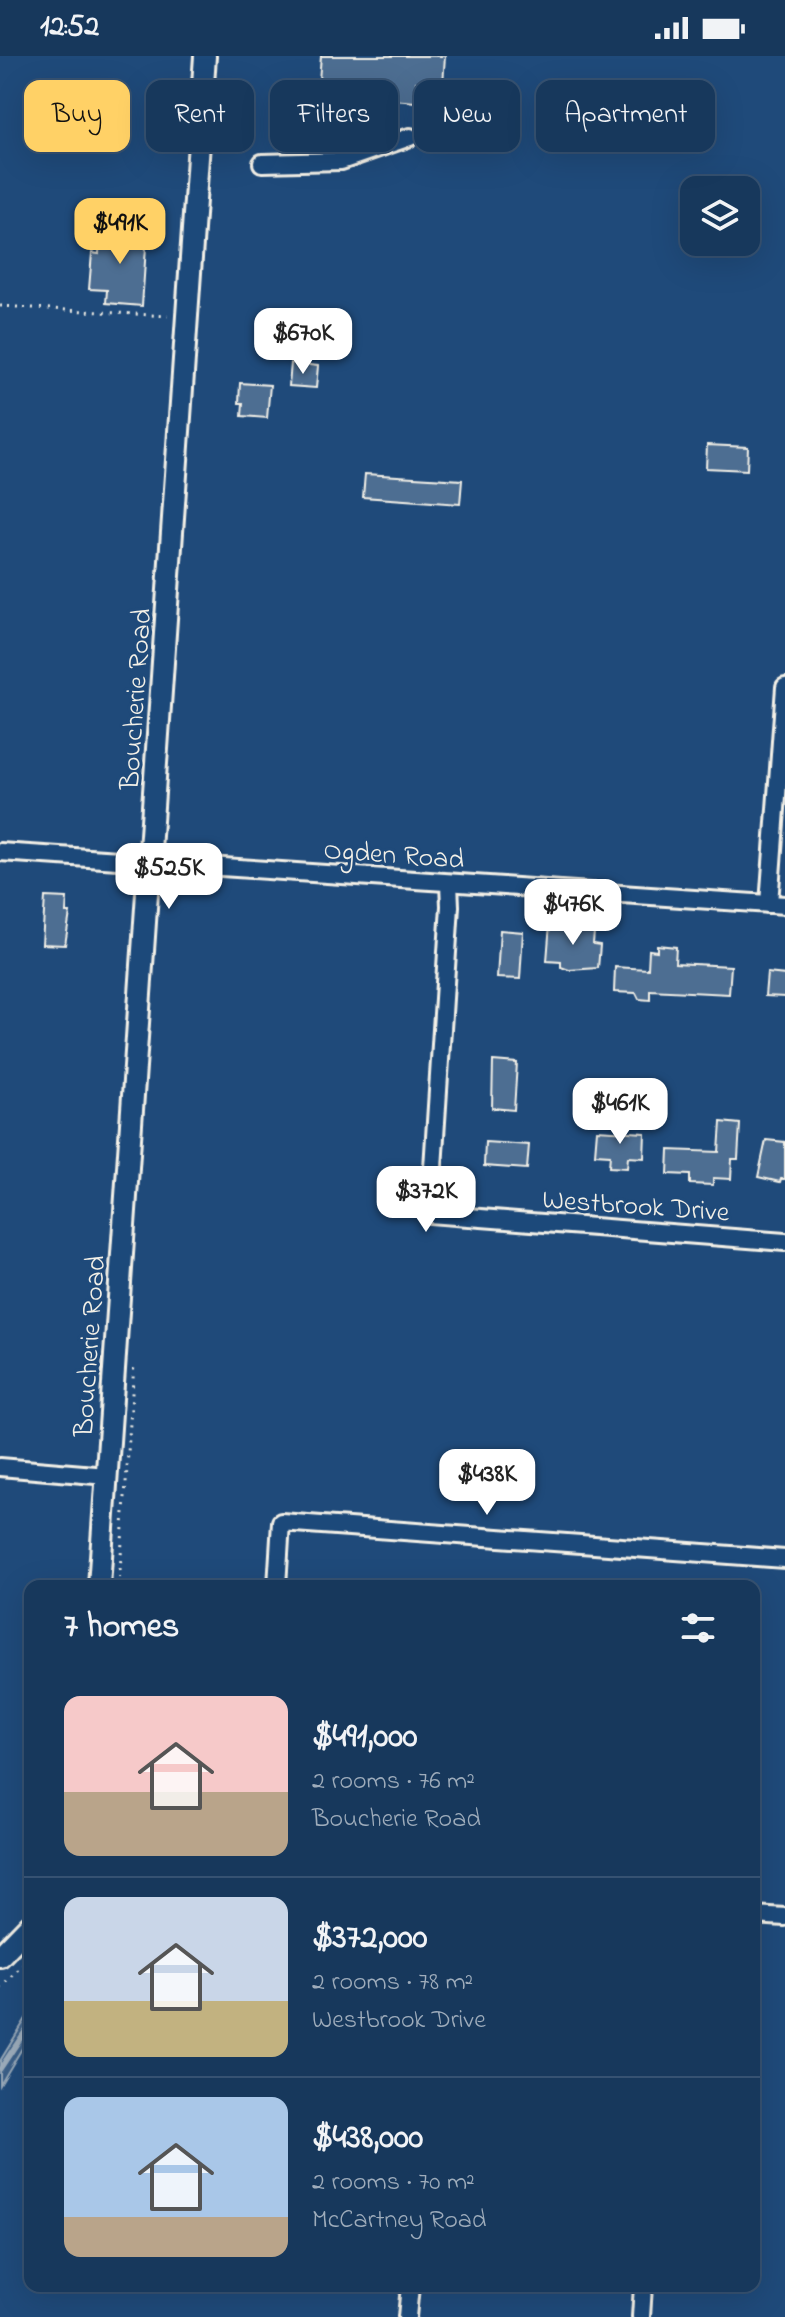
<!DOCTYPE html>
<meta charset="utf-8">
<style>
:root{--surface:#17385c;--page:#244365;--text:#f1f3f6;--muted:#9eacbb;--line:#365272;--accent:#ffd166}
body{margin:0;font-family:"Indie Flower",sans-serif;background:var(--page);color:var(--text);height:100vh;display:flex;flex-direction:column;font-size:30px;white-space:nowrap}
*{box-sizing:border-box;margin:0}
p{font-size:26px;color:var(--muted)}
.icon{flex:none;width:44px;height:44px;fill:none;stroke:currentColor;stroke-width:2;stroke-linecap:round;stroke-linejoin:round}
.map{position:relative;flex:1;overflow:hidden}
.panel{position:absolute;left:24px;top:1524px;width:736px;height:712px;display:flex;flex-direction:column;background:var(--surface);border-radius:16px;box-shadow:0 8px 32px #0002,0 0 0 2px var(--line)}
.panel>*{flex:none}
.guide{position:absolute;left:24px;top:24px;width:738px;height:72px;display:flex;gap:16px}
.fabs{position:absolute;left:680px;top:120px;display:grid;gap:16px}
.fabs a{display:grid;place-items:center;width:80px;height:80px;border-radius:16px;background:var(--surface);box-shadow:0 8px 32px #0002,0 0 0 2px var(--line);font-size:40px}
.price{position:absolute;translate:-50% -68px;padding:0 18px;border-radius:16px;background:#fff;color:#222;font-size:26px;line-height:52px;filter:drop-shadow(0 2px 4px #0008)}
.price::after{content:'';position:absolute;left:50%;top:48px;width:24px;height:18px;margin-left:-12px;background:inherit;clip-path:polygon(0 0,100% 0,50% 100%)}
.price.selected{background:var(--accent);color:#111}
ul{padding:0;list-style:none}
li{display:flex;align-items:center;gap:24px;height:200px;padding:0 40px}
li+li{border-top:2px solid var(--line)}
li span{display:grid;place-items:center;flex:none;width:224px;height:160px;border-radius:16px;color:#555}
li>.icon{margin-inline-start:auto}
span .icon{width:96px;height:96px;fill:#fffc;stroke-width:1}
li b{font-size:34px}
h2{display:flex;justify-content:space-between;align-items:center;height:96px;padding:0 40px;font-size:34px}
.tag{padding:0 28px;border-radius:16px;background:var(--surface);box-shadow:0 8px 32px #0002,0 0 0 2px var(--line);font-size:28px;line-height:72px}
.tag.selected{background:var(--accent);color:#111}
.status{display:flex;justify-content:space-between;align-items:center;height:56px;padding:0 40px;background:var(--surface);direction:ltr}
.status svg{height:22px;fill:currentColor}
.map>svg:first-child{display:block}
.green{fill:#3a5f88;stroke:#97a8b8;stroke-width:2}
.lines{fill:none;stroke-linecap:round;stroke-linejoin:round}
.stream{stroke:#9cacbb;stroke-width:5}
.building{fill:#4d6e92;stroke:#f4f1e8;stroke-width:2}
.minor-casing{stroke:#f4f1e8;stroke-width:22}
.major-casing{stroke:#f4f1e8;stroke-width:26}
.path{stroke:#f4f1e8;stroke-width:3;stroke-dasharray:2 6;stroke-linecap:butt}
.minor{stroke:#1f4a7a;stroke-width:16}
.major{stroke:#1f4a7a;stroke-width:20}
.labels{text-anchor:middle;stroke-width:6;stroke-linejoin:round;paint-order:stroke}
.street-label{font-size:28px;fill:#f4f1e8;stroke:#1f4a7a}
</style>
<div class="status"><b>12:52</b><svg viewBox="0 0 49 12"><path d="M0 12V9h3v3zM5 12V6h3v6zM10 12V3h3v9zM15 12V0h3v12zM26 1h20v11H26zM47 4h2v5h-2z"/></svg></div>
<div class="map">
<svg width="785" height="2261" viewBox="0 0 785 2261">
<rect width="100%" height="100%" fill="#1f4a7a"/>
<filter id="ink" filterUnits="userSpaceOnUse"><feTurbulence type="fractalNoise" baseFrequency=".0125" numOctaves="2"/><feDisplacementMap in="SourceGraphic" scale="16" xChannelSelector="R" yChannelSelector="G"/><feConvolveMatrix kernelMatrix="1 2 1 2 8 2 1 2 1" color-interpolation-filters="sRGB"/></filter>
<g filter="url(#ink)">
<polygon class="green" points="30,1956 30,1979 0,2029 0,2005"/>
<g class="lines">
<polyline class="stream" points="0,2013 30,1968"/>
</g>
<g class="building">
<polygon points="321,0 445,0 443,28 416,26 415,46 383,43 380,78 315,73"/>
<polygon points="100,173 147,176 142,250 106,247 107,234 89,233 92,197 99,198"/>
<polygon points="291,307 318,310 316,332 289,330"/>
<polygon points="240,327 270,329 267,362 242,360 243,347 239,347"/>
<polygon points="707,389 748,391 747,414 706,412"/>
<polygon points="365,418 462,424 460,448 363,441"/>
<polygon points="45,841 67,842 66,857 70,857 65,889 42,888"/>
<polygon points="550,867 571,869 594,876 593,888 600,889 598,912 569,914 561,911 561,906 547,905"/>
<polygon points="500,874 523,876 520,923 497,922"/>
<polygon points="657,889 676,891 675,907 731,910 729,938 650,934 650,944 639,943 636,937 614,936 615,911 648,913 649,894 657,895"/>
<polygon points="767,917 785,919 785,941 765,940"/>
<polygon points="493,1005 517,1007 514,1054 492,1052"/>
<polygon points="721,1066 740,1068 738,1103 732,1103 731,1123 713,1122 713,1129 690,1128 690,1119 668,1118 669,1094 719,1096"/>
<polygon points="597,1074 645,1077 644,1102 628,1101 627,1112 609,1111 610,1099 595,1098"/>
<polygon points="766,1084 785,1086 785,1123 781,1123 780,1126 758,1121"/>
<polygon points="485,1086 529,1089 527,1113 484,1110"/>
</g>
<g class="lines">
<g class="minor-casing">
<g id="minor">
<polyline points="262,107 341,105 410,81"/>
<polyline points="0,796 785,849"/>
<polyline points="449,827 450,850 430,1158 785,1186"/>
<polyline points="769,848 785,631"/>
<polyline points="0,1411 107,1420"/>
<polyline points="277,1530 281,1466 785,1503"/>
<polyline points="754,1859 785,1861"/>
<polyline points="407,2261 410,2230"/>
<polyline points="641,2261 643,2230"/>
</g>
</g>
<g class="major-casing">
<g id="major">
<polyline points="99,1530 205,0"/>
<polyline points="0,1900 30,1869"/>
</g>
</g>
<g class="path">
<polyline points="0,250 168,260"/>
<polyline points="119,1530 134,1308"/>
<polyline points="0,1932 30,1901"/>
</g>
<use href="#minor" class="minor"/>
<use href="#major" class="major"/>
</g>
</g>
<g class="labels">
<g class="street-label">
<text transform="translate(134 643) rotate(-86)" y="10">Boucherie Road</text>
<text transform="translate(394 797) rotate(4)" y="10">Ogden Road</text>
<text transform="translate(636 1148) rotate(4)" y="10">Westbrook Drive</text>
<text transform="translate(88 1290) rotate(-86)" y="10">Boucherie Road</text>
</g>
</g>
</svg>
<div class="fabs">
<a><svg class="icon" aria-label="layers" viewBox="0 0 24 24"><path d="M12 4l9 5-9 5-9-5zM3 14l9 5 9-5"/></svg></a>
</div>
<b class="price selected" style="left:120px;top:210px">$491K</b>
<b class="price" style="left:303px;top:320px">$670K</b>
<b class="price" style="left:169px;top:855px">$525K</b>
<b class="price" style="left:573px;top:891px">$476K</b>
<b class="price" style="left:620px;top:1090px">$461K</b>
<b class="price" style="left:426px;top:1178px">$372K</b>
<b class="price" style="left:487px;top:1461px">$438K</b>
<div class="guide">
<a class="tag selected">Buy</a>
<a class="tag">Rent</a>
<a class="tag">Filters</a>
<a class="tag">New</a>
<a class="tag">Apartment</a>
</div>
<section class="panel">
<h2>7 homes<svg class="icon" aria-label="filters" viewBox="0 0 24 24"><path d="M4 7h16M4 17h16"/><circle cx="9" cy="7" r="2"/><circle cx="15" cy="17" r="2"/></svg></h2>
<ul>
<li><span style="background:linear-gradient(#f6c9c9 60%,#b9a48a 0)"><svg class="icon" aria-label="home" viewBox="0 0 24 24"><path d="M3 11l9-7 9 7M6 9v11h12V9"/></svg></span><div><b>$491,000</b><p>2 rooms · 76 m²</p><p>Boucherie Road</p></div></li>
<li><span style="background:linear-gradient(#c9d6e8 65%,#c2b280 0)"><svg class="icon" aria-label="home" viewBox="0 0 24 24"><path d="M3 11l9-7 9 7M6 9v11h12V9"/></svg></span><div><b>$372,000</b><p>2 rooms · 78 m²</p><p>Westbrook Drive</p></div></li>
<li><span style="background:linear-gradient(#a9c7e8 75%,#b9a48a 0)"><svg class="icon" aria-label="home" viewBox="0 0 24 24"><path d="M3 11l9-7 9 7M6 9v11h12V9"/></svg></span><div><b>$438,000</b><p>2 rooms · 70 m²</p><p>McCartney Road</p></div></li>
</ul>
</section>
</div>
